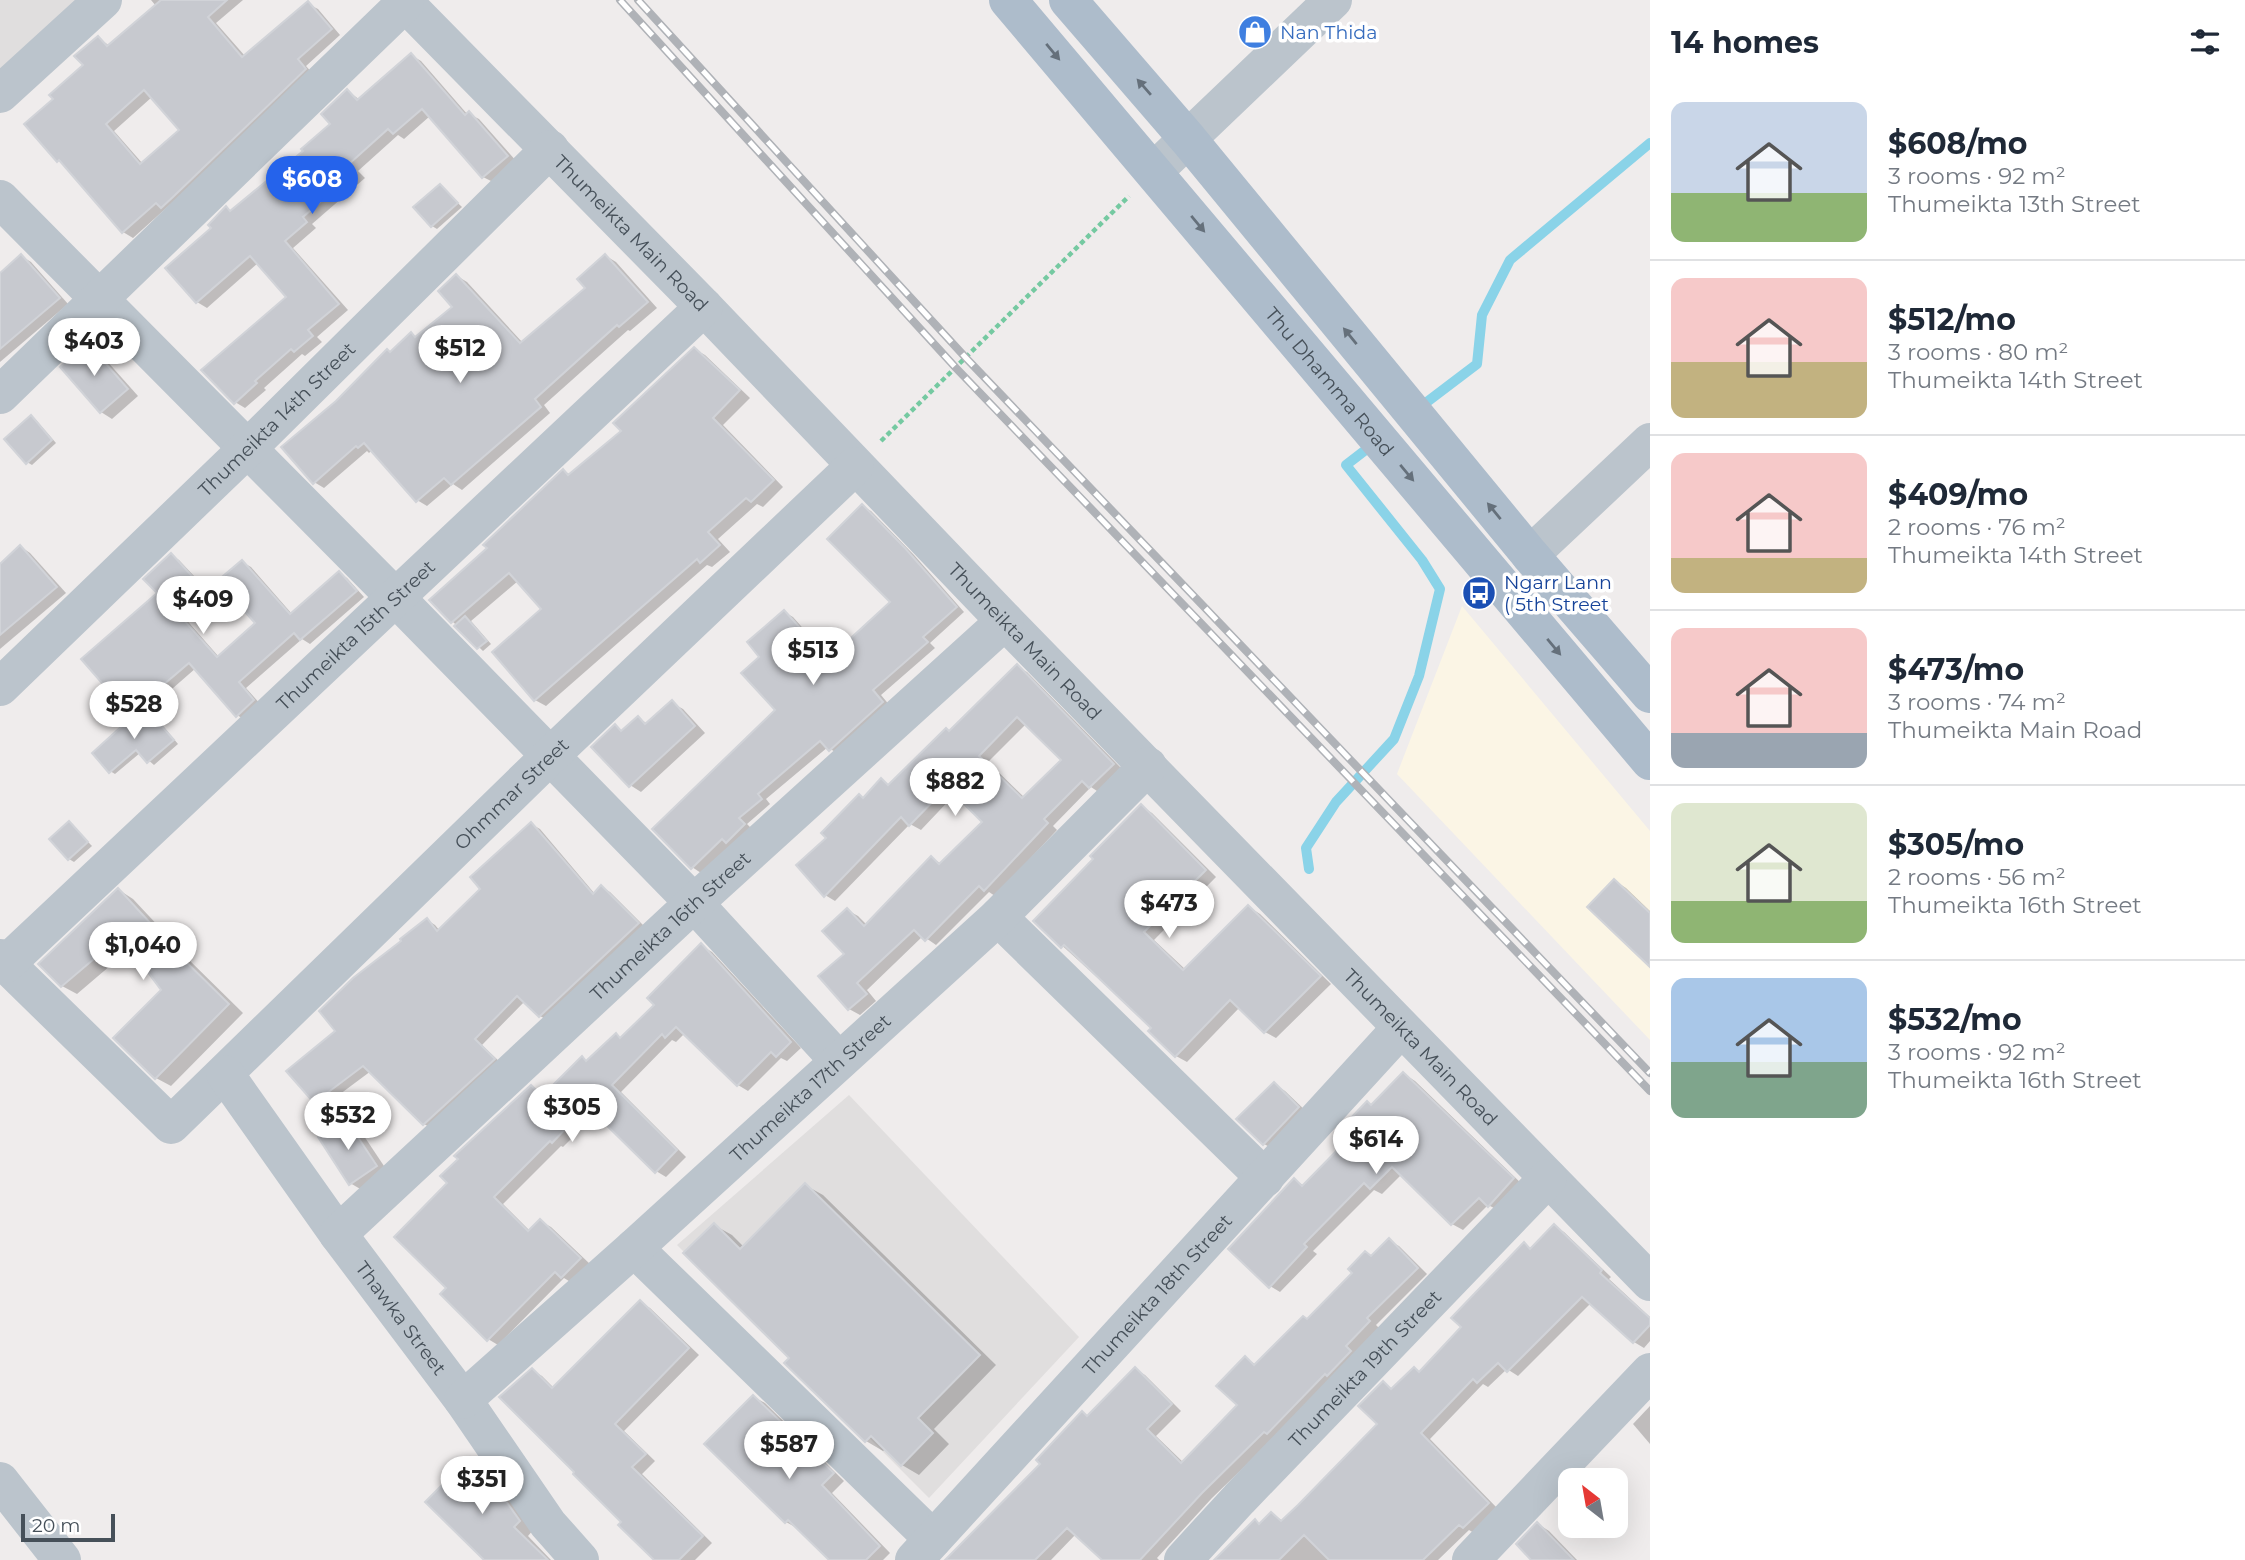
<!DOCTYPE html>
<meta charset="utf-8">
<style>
:root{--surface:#fff;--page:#f2f2f3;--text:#1f2937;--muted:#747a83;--line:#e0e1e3;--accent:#2563eb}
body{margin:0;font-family:Montserrat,sans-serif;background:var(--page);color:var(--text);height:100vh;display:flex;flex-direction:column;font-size:26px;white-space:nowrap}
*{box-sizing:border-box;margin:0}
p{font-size:23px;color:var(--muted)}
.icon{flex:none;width:38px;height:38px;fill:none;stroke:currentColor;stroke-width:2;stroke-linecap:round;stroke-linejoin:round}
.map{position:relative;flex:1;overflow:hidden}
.panel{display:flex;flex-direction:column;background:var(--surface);width:595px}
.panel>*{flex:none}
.needle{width:46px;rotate:329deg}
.controls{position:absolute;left:1558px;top:1468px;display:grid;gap:14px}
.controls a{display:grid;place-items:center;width:70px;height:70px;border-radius:14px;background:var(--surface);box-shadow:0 7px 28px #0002;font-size:35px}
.scale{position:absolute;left:21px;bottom:18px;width:94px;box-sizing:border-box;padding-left:7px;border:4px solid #465059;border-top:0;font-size:19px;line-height:24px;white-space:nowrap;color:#465059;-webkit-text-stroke:5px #fff;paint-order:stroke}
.price{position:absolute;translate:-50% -60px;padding:0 16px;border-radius:24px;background:#fff;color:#222;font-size:23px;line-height:46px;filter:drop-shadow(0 2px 4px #0008)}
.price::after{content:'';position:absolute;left:50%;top:42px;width:21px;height:16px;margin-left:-10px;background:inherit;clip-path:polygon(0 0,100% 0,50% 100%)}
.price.on{background:var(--accent);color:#fff}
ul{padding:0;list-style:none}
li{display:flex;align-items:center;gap:21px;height:175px;padding:0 21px}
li+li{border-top:2px solid var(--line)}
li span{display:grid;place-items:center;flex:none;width:196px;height:140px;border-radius:14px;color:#555}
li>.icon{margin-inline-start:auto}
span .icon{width:84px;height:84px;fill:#fffc;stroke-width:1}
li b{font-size:30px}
h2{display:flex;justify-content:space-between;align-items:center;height:84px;padding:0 21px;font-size:30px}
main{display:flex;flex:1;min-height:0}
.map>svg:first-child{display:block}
.commercial{fill:#fbf5e5}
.education{fill:#e0dede}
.shadow{fill:#0003;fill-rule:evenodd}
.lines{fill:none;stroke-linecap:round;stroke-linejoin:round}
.stream{stroke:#8ad3e8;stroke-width:10}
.building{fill:#c7c9cf;stroke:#d1d3d8;stroke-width:2;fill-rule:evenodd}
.path{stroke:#75c9a1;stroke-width:4.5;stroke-dasharray:5 3.5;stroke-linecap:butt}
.minor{stroke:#bbc4cc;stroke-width:38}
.major{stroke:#adbccb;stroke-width:38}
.rail-casing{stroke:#afb2b7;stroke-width:8}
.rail{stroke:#fff;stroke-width:5;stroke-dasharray:16;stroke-linecap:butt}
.oneway{fill:#65707b}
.labels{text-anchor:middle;stroke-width:7;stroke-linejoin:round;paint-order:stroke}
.shop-label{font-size:19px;fill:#366cbe;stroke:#fff;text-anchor:start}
.street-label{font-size:19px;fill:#465059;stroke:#fff}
.transit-label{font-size:19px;fill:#164399;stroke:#fff;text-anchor:start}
</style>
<main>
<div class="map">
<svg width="1650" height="1560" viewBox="0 0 1650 1560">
<rect width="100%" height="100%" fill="#efecec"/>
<polygon class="commercial" points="1462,606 1650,831 1650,1040 1397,774"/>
<g class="education">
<polygon points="0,0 77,0 0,70"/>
<polygon points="849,1095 1079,1337 929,1498 677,1245"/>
</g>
<g class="shadow">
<path d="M 151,0 L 243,0 L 216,23 L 245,56 L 308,4 L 318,9 L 340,35 L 306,66 L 314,75 L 133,238 L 123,232 L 64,164 L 58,160 L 55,99 L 85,65 L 98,38 L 110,46 L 156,6 ZM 152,97 L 181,130 L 143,164 L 114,131 Z"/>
<polygon points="411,55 421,61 468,115 469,114 479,119 517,162 493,182 483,177 430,116 404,139 398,135 358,171 365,178 312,224 316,228 293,248 348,310 317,337 322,342 305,356 302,354 264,388 266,390 245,408 235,402 289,298 258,263 207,308 197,302 213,228 227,209 232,212 305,151 332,124 348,91 360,100"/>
<polygon points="440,186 462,207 437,229 432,226"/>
<polygon points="21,256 31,262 68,304 0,362 0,274"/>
<polygon points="606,256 616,262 657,308 630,331 628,330 544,405 550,413 462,490 453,484 427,506 417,500 372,450 369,453 367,451 324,488 314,482 392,353 411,335 417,338 454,307 457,276 467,282 523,343 587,288"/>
<polygon points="87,344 98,351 138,396 112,419 101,412 62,368"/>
<polygon points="694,349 705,355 750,398 723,425 783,487 763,507 757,504 718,539 730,552 712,567 707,565 546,706 535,700 543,610 518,581 471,621 491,644 483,651 452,621 489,549 564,471 571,475 623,431"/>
<polygon points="31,417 36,420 56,443 32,465 27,462"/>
<polygon points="862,506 871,511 914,555 964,612 930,643 935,648 881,695 891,707 839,755 828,747 766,799 770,804 747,824 753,830 701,873 692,867 778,710 762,657 784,612 793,617 830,659 892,603"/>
<polygon points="21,547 30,553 66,593 0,649 0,566"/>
<polygon points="171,555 179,560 209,592 183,616 219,657 258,623 242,562 251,567 292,614 339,573 347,578 364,597 310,644 302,639 246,688 262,706 245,720 237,715 196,668 149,709 178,744 154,765 140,753 115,774 110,771 136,716 130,713 159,593"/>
<path d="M 1017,667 L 1027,672 L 1123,770 L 1100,793 L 1091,787 L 1053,826 L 1057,830 L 995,896 L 989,892 L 936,945 L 923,936 L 867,990 L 876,1001 L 860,1015 L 849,1009 L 821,976 L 846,954 L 847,910 L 858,916 L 867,925 L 931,858 L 942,864 L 985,822 L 956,793 L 921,830 L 910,824 L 835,901 L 825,895 L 829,839 L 881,781 L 890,786 L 951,732 ZM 1026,724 L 1063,760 L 1025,798 L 988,762 Z"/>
<polygon points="672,703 683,709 705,733 641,792 630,785 615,727 624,732 638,718 648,724"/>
<polygon points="1141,806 1152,813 1216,877 1154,940 1186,970 1249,907 1260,914 1331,984 1276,1038 1265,1032 1240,1007 1187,1062 1176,1056 1153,1028 1035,921 1096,859"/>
<polygon points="70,823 92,846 74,862 69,859"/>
<polygon points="531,824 540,829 595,894 601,887 610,892 647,929 549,1021 540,1016 525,1001 482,1045 502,1064 433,1129 424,1124 371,1071 324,1106 315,1101 337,1032 427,920 435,925 440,931 483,890"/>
<polygon points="1615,881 1626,888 1650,911 1650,965"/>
<polygon points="119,890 133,899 163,931 169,935 186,957 243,1013 171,1086 156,1078 116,1038 163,990 131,948 77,994 62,986"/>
<polygon points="702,946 712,952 801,1048 787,1061 781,1058 748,1091 738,1085 685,1033 676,1042 672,1040 621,1092 686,1157 666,1177 656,1171 597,1113 563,1147 561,1146 503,1204 530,1231 540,1221 551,1227 590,1264 572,1283 564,1278 498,1345 488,1339 448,1288 450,1183 531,1087 545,1096 582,1058 588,1062 616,1036 621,1039 656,1005"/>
<polygon points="1404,1074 1415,1081 1524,1186 1500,1211 1488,1205 1463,1230 1452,1224 1402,1174 1382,1194 1374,1190 1313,1251 1317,1254 1280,1292 1270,1286 1294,1180 1305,1186 1358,1132 1372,1107"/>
<polygon points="1274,1084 1285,1091 1309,1114 1275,1150 1264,1144"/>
<polygon points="346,1121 358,1127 388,1172 362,1190 350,1183"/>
<polygon points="805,1185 823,1195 996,1365 934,1429 949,1444 919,1475 902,1465 886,1449 883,1451 866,1441 792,1358 714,1225 732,1235 744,1247"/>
<polygon points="1554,1227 1564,1232 1611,1277 1609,1279 1650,1317 1650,1341 1644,1348 1634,1342 1591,1303 1518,1376 1507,1369 1488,1387 1483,1384 1430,1439 1498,1509 1474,1533 1469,1530 1438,1560 1216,1560 1255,1522 1261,1525 1272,1514 1283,1521 1379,1424 1383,1383 1394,1390 1414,1369 1421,1373 1463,1327 1524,1245 1532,1249"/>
<polygon points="1389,1241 1399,1246 1427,1274 1376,1325 1379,1328 1275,1437 1212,1498 1157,1558 1159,1560 1104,1560 1076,1534 1051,1560 946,1560 1135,1369 1145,1375 1181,1411 1156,1436 1184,1463 1239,1405 1245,1358 1255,1364 1308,1320"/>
<polygon points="640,1302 650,1308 699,1355 624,1431 655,1461 642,1474 712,1543 695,1560 656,1560 623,1522 532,1370 542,1376 554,1388"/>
<polygon points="754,1397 765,1403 844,1481 832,1493 890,1553 883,1560 831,1560 797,1528 786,1522"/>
<polygon points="1650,1406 1650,1444 1633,1424"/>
<polygon points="470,1459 484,1467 501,1484 533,1530 528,1536 551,1560 487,1560"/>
<polygon points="1538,1524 1549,1531 1577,1560 1533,1560"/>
</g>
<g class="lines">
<g class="stream">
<polyline points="1419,408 1477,364 1482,315 1510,260 1650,143"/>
<polyline points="1309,869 1306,848 1336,802 1394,739 1419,676 1440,589 1422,560 1346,465 1372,445"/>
</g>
</g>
<g class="building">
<path d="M 161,0 L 227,0 L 208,17 L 242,57 L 308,1 L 332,29 L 298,59 L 306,69 L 174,196 L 161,208 L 156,203 L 122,233 L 59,160 L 57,162 L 24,124 L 53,99 L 49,95 L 83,65 L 74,56 L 98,36 L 107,46 ZM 144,90 L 179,130 L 140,164 L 106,124 Z"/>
<polygon points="411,53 465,115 469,111 508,156 482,178 422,109 393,134 388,129 349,164 356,171 303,217 307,222 285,241 339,304 308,330 313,336 294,352 291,349 255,381 257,383 234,404 201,370 286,297 250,256 196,303 165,268 211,228 208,225 226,206 230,211 303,151 301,149 330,124 321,114 347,89 357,100"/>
<polygon points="440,184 458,203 431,227 413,207"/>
<polygon points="21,254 60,298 0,349 0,273"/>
<polygon points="605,254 648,302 619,327 617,325 535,399 541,407 451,485 444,478 416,502 364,443 358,448 356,446 313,484 281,447 336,401 387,349 390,352 411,332 415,337 452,307 438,291 456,274 520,343 585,288 577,279"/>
<polygon points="87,342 128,389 100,413 60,367"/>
<polygon points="694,347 740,390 713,418 774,480 751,502 746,498 708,532 720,545 700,563 697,559 534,701 492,652 541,609 509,573 451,623 429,600 487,548 483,545 563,469 568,475 621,431 613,423"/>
<polygon points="31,415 52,440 26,464 4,439"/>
<polygon points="862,504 905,548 957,607 923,637 928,642 873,690 883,702 829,751 820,741 758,794 762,799 739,818 745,824 726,843 722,839 691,869 652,829 775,710 741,673 759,657 747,642 784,610 828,659 890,602 827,539"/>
<polygon points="20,545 57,587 0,635 0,564"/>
<polygon points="171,553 201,586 175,610 217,657 255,623 217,581 242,560 290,614 339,571 357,591 300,640 294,633 239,682 254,700 236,717 189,663 129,714 81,659 157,593 143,579"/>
<polygon points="465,616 487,641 477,649 454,626"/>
<path d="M 1017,664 L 1114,764 L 1089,788 L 1082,781 L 1044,819 L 1048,823 L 984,891 L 979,886 L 925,941 L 914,930 L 857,983 L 867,994 L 848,1010 L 818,976 L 844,954 L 822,931 L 847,908 L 864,926 L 931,856 L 939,864 L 982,822 L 947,787 L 909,826 L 901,817 L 824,897 L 796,865 L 826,838 L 821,833 L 859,794 L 863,798 L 881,778 L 888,785 L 946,728 L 949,731 ZM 1017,717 L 1061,760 L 1022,798 L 979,756 Z"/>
<polygon points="672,700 695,726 629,787 591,747 615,724 621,731 638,716 645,724"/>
<polygon points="144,706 174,740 147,763 136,750 109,773 92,753"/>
<polygon points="1141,804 1206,870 1144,932 1183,970 1248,905 1321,976 1264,1033 1230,1000 1175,1057 1148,1031 1151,1028 1064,945 1061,948 1033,921 1093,859 1090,856"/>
<polygon points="69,821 88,842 68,860 49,839"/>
<polygon points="531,822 593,894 601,885 639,923 539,1017 517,996 475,1039 495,1059 423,1125 363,1066 314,1103 286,1071 335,1031 319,1011 353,978 401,941 400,939 427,918 437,931 480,889 470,877"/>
<polygon points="1614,879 1650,913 1650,967 1587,907"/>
<polygon points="118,888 153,926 155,925 171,947 229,1004 155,1079 113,1038 161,990 121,936 61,987 38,964"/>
<polygon points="701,943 791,1042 776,1057 771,1052 737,1086 676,1027 665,1038 662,1034 612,1085 677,1150 655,1173 587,1106 552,1143 550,1141 494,1197 528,1231 540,1219 581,1258 561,1278 555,1272 487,1341 440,1294 446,1288 394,1237 447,1183 440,1176 458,1159 454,1156 531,1085 542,1096 582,1056 586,1061 616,1033 620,1038 654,1005 647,998"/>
<polygon points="1403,1072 1514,1178 1488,1207 1479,1198 1451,1225 1392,1167 1370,1189 1364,1183 1304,1244 1307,1247 1269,1288 1228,1249 1294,1178 1302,1186 1355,1132 1346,1123 1367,1101 1371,1105"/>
<polygon points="1274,1082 1299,1107 1263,1145 1236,1119"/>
<polygon points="346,1119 377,1166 349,1185 318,1137"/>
<polygon points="805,1183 980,1355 918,1418 933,1433 901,1466 871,1436 865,1442 784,1363 789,1358 683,1253 714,1223 740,1249"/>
<polygon points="1554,1224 1602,1270 1600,1273 1650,1318 1650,1325 1633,1343 1582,1297 1507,1372 1498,1363 1477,1383 1473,1379 1421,1433 1489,1503 1463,1528 1459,1525 1423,1560 1329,1560 1304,1535 1279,1560 1214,1560 1255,1519 1259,1524 1271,1512 1281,1521 1298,1505 1377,1424 1358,1406 1383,1381 1391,1389 1414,1367 1419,1372 1461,1327 1451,1318 1524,1242 1530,1249"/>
<polygon points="1389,1238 1418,1268 1367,1318 1370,1321 1346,1346 1351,1351 1327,1376 1325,1374 1267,1434 1264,1432 1202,1493 1140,1560 1102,1560 1067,1528 1035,1560 945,1560 1040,1464 1036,1460 1082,1411 1087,1416 1135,1367 1172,1404 1147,1429 1181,1463 1237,1405 1216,1386 1245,1356 1254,1365 1303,1316 1307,1319 1352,1273 1348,1269 1365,1251 1371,1256"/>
<polygon points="640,1300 689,1348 615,1424 646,1454 632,1467 703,1536 679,1560 654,1560 618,1525 621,1522 573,1474 574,1472 499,1397 532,1368 552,1388"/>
<polygon points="753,1395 834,1473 822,1485 880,1546 866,1560 829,1560 788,1520 785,1523 704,1444"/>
<polygon points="470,1457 487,1474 520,1521 514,1527 548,1560 484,1560 425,1502"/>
<polygon points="1537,1522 1574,1560 1531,1560 1516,1544"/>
</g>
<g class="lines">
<polyline class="path" points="881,441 1129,196"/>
<g class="minor">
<path id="s1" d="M 402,0 L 704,307 L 1005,621 L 1650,1282"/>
<polyline points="0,94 103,0"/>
<polyline points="1154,171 1333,0"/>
<polyline points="0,199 396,598 694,903 839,1061"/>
<polyline points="0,395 405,3"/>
<polyline points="1530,555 1650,442"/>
<path id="s2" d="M 0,687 L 248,448 L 550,149"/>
<polyline points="998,917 1265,1178"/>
<path id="s3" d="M 0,958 L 171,1125 L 550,756 L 855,466"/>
<path id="s4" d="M 6,964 L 704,307"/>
<path id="s5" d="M 225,1074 L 338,1234 L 463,1400 L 548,1524 L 580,1560"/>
<path id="s6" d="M 338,1234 L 694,903 L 1005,621"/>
<polyline points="634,1248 933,1539"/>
<path id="s7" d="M 463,1400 L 634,1248 L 998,917 L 1148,766"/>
<polyline points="0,1481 62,1560"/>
<path id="s8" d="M 914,1560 L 1401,1028"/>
<path id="s9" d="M 1183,1560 L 1239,1499 L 1548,1178"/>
<polyline points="1471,1560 1650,1372"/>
</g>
<g class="major">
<path id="s10" d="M 1008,0 L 1650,761"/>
<polyline points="1068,0 1188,139 1530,555 1650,694"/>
</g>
<g class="rail-casing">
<g id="rail">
<polyline points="620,0 956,368 1650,1091"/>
<polyline points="638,0 966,358 1650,1073"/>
</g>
</g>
<use href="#rail" class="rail"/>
</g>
<defs><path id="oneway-solid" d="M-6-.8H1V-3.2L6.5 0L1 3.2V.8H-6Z" transform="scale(1.75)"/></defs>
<g class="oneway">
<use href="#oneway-solid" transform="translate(1053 52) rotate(50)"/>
<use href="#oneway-solid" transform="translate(1144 87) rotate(-131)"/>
<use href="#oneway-solid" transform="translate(1198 224) rotate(50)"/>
<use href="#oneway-solid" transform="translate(1350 336) rotate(-129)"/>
<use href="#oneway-solid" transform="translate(1407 473) rotate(50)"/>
<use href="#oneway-solid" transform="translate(1494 511) rotate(-129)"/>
<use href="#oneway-solid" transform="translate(1554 647) rotate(50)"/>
</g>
<defs>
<g id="shop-disc" transform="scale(1.75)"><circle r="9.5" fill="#3f7fe0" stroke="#fff"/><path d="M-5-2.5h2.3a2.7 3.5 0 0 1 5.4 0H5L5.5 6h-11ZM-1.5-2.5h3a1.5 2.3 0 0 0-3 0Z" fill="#fff"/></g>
<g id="bus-disc" transform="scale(1.75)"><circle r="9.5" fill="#1a4fb4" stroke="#fff"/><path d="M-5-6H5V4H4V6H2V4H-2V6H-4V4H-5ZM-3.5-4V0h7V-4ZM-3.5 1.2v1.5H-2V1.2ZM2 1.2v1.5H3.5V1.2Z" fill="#fff"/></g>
</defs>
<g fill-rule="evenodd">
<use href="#shop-disc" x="1255" y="32"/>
<use href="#bus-disc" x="1479" y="593"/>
</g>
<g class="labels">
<g class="shop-label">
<text x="1280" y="39">Nan Thida</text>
</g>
<g class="street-label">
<text dy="7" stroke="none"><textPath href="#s1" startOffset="327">Thumeikta Main Road</textPath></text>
<text dy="7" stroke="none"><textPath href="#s10" startOffset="499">Thu Dhamma Road</textPath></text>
<text dy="7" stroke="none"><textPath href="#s2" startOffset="385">Thumeikta 14th Street</textPath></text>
<text dy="7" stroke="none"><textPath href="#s4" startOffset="480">Thumeikta 15th Street</textPath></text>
<text dy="7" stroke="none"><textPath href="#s1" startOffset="894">Thumeikta Main Road</textPath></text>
<text dy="7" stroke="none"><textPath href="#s3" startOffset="714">Ohmmar Street</textPath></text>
<text dy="7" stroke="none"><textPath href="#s6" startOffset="453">Thumeikta 16th Street</textPath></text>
<text dy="7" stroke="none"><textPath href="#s1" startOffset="1461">Thumeikta Main Road</textPath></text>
<text dy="7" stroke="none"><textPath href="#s7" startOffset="467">Thumeikta 17th Street</textPath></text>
<text dy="7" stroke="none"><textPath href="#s8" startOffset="360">Thumeikta 18th Street</textPath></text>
<text dy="7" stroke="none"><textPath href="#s5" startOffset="301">Thawka Street</textPath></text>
<text dy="7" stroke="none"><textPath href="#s9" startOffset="264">Thumeikta 19th Street</textPath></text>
</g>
<g class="transit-label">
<text x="1504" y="589">Ngarr Lann<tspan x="1504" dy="22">( 5th Street</tspan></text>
</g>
</g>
</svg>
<div class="controls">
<a><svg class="needle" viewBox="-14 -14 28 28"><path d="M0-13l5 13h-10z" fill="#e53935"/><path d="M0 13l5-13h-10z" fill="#747a83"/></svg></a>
</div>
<div class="scale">20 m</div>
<b class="price on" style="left:312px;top:216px">$608</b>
<b class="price" style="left:94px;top:378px">$403</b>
<b class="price" style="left:460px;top:385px">$512</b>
<b class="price" style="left:203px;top:636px">$409</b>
<b class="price" style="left:813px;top:687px">$513</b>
<b class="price" style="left:134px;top:741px">$528</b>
<b class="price" style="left:955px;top:818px">$882</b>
<b class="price" style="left:1169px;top:940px">$473</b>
<b class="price" style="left:143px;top:982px">$1,040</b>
<b class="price" style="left:572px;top:1144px">$305</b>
<b class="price" style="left:348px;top:1152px">$532</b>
<b class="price" style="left:1376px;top:1176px">$614</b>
<b class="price" style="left:789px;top:1481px">$587</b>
<b class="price" style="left:482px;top:1516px">$351</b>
</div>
<section class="panel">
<h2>14 homes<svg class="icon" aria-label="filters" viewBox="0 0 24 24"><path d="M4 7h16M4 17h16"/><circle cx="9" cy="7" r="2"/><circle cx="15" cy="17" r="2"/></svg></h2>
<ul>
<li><span style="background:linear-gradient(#c9d6e8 65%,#8fb573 0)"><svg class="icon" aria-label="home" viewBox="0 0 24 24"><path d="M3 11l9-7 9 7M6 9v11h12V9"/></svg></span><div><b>$608/mo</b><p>3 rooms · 92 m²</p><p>Thumeikta 13th Street</p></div></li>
<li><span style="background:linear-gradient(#f6c9c9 60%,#c2b280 0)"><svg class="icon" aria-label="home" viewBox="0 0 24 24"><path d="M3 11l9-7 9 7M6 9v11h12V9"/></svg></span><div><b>$512/mo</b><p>3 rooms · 80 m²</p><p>Thumeikta 14th Street</p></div></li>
<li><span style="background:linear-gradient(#f6c9c9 75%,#c2b280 0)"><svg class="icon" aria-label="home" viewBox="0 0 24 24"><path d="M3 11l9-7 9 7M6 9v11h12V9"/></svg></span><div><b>$409/mo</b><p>2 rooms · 76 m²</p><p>Thumeikta 14th Street</p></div></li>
<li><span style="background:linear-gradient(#f6c9c9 75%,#9aa5b1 0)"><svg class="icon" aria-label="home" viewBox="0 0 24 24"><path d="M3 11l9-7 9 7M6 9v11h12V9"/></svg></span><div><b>$473/mo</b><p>3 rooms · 74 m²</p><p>Thumeikta Main Road</p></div></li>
<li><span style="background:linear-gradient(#dfe7d0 70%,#8fb573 0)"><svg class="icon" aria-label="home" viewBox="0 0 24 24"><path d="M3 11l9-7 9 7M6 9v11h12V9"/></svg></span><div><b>$305/mo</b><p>2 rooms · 56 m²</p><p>Thumeikta 16th Street</p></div></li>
<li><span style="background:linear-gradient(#a9c7e8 60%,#7fa58c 0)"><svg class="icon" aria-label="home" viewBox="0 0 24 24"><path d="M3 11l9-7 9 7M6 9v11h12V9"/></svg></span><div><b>$532/mo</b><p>3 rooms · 92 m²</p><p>Thumeikta 16th Street</p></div></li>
</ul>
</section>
</main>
